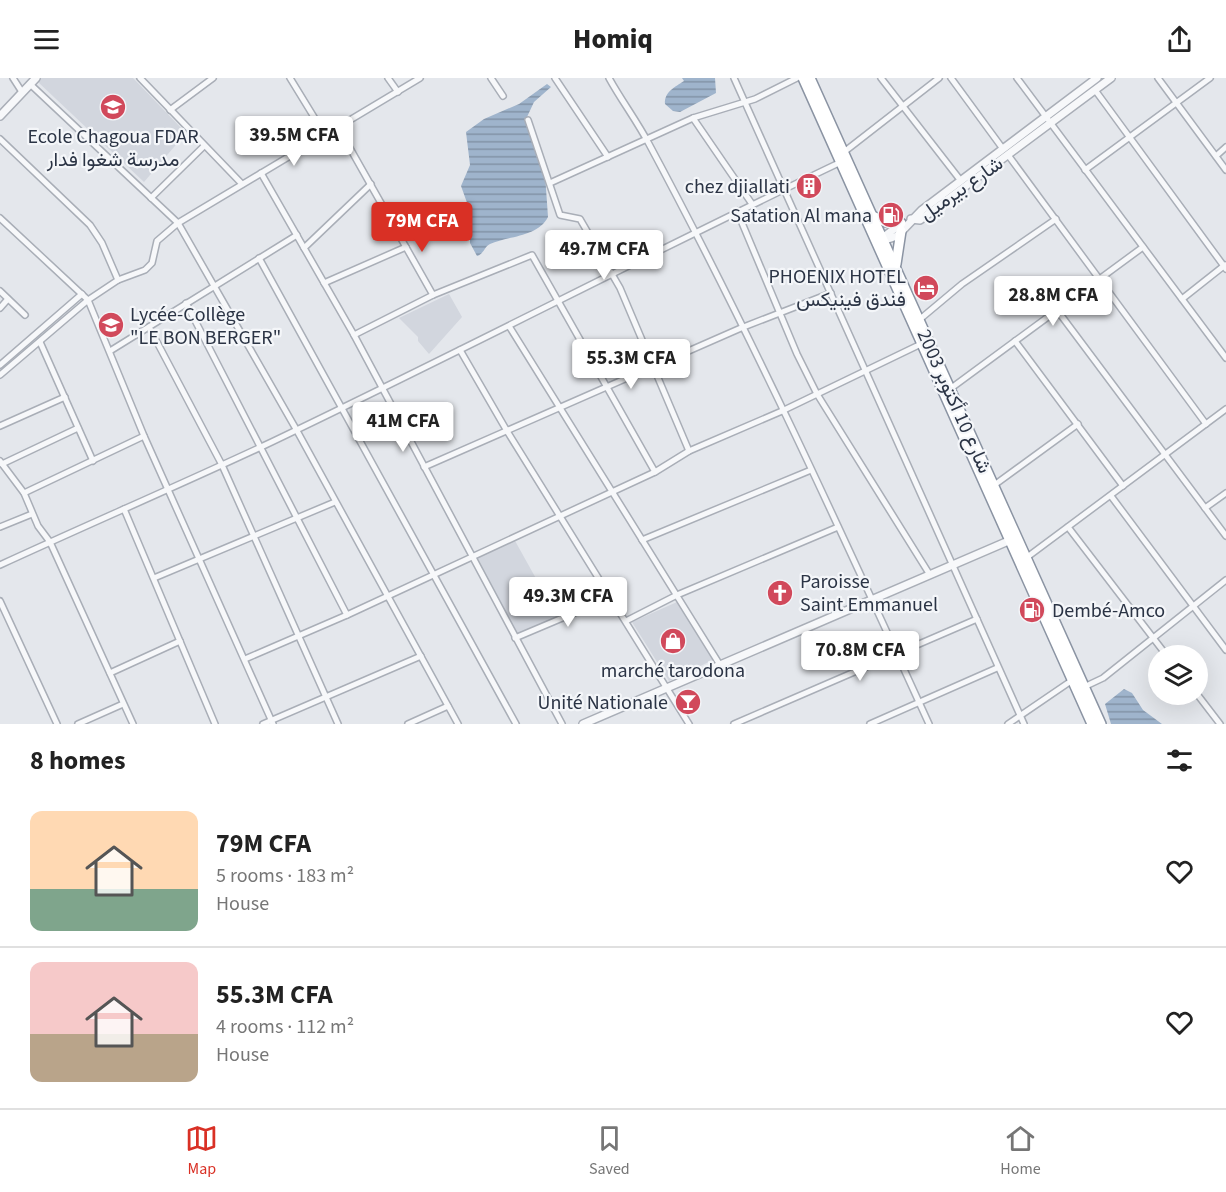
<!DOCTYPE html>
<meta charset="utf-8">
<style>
:root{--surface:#fff;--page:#f2f2f2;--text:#222;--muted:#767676;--line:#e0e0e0;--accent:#d93025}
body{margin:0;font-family:"Source Sans 3",Vazirmatn,sans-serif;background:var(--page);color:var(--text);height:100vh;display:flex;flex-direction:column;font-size:22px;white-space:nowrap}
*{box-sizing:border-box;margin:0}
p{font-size:20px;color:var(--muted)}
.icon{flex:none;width:33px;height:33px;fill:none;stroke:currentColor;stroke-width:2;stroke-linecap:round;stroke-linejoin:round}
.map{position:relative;height:646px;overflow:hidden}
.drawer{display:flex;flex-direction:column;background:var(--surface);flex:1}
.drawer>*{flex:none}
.buttons{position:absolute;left:1148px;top:567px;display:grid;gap:12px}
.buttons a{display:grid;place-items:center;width:60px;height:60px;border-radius:50%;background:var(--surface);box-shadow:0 6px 24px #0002;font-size:30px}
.price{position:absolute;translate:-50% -51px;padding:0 14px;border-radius:6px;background:#fff;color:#222;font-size:20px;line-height:39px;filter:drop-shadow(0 2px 3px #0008)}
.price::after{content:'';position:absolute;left:50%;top:36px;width:18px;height:14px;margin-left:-9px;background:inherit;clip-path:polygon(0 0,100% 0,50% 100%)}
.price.on{background:var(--accent);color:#fff}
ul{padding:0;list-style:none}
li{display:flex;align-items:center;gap:18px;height:150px;padding:0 30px}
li+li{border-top:2px solid var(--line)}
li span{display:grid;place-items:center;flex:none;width:168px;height:120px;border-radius:12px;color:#555}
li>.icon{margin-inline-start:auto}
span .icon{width:72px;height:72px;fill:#fffc;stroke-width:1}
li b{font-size:26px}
h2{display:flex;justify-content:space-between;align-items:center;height:72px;padding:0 30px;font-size:26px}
header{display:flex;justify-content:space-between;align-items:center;height:78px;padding:0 30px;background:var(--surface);font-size:27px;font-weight:800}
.tabs{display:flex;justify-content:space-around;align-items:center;height:84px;border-top:2px solid var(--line);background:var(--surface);font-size:16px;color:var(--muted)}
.tabs a{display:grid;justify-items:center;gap:3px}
.tabs .on{color:var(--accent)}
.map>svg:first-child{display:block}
.built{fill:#d2d6de}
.water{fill:url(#water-rules)}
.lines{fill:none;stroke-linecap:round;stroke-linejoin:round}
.stream{stroke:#9fb4cc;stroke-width:1.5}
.minor-casing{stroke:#a9aeb7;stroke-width:8}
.tertiary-casing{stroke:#a9aeb7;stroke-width:10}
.trunk-casing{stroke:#8b94a3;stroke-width:12}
.minor{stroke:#f7f8fa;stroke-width:5}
.tertiary{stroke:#f7f8fa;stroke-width:7}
.trunk{stroke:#fff;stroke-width:9}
.labels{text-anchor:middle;stroke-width:4.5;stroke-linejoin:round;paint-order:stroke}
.poi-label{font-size:20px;fill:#2b3445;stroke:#f4f6f9;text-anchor:end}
.street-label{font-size:20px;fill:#2b3445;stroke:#f4f6f9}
</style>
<header><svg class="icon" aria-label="menu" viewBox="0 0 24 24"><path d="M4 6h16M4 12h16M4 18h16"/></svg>Homiq<svg class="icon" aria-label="share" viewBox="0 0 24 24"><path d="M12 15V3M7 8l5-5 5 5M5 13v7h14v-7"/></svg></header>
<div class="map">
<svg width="1226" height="646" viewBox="0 0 1226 646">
<defs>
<pattern id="water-rules" width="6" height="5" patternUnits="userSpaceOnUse" patternTransform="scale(1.5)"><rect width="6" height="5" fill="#9fb4cc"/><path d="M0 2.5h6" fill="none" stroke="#8293a7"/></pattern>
</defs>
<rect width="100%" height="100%" fill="#e4e7ec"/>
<g class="built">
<polygon points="41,0 133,0 186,55 144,104 38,4"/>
<polygon points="449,216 462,239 429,276 418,263 418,259 399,240"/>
<polygon points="514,461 558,540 516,557 473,479"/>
<polygon points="677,524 713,582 669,603 632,544"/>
</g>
<g class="water">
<path d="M 682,0 L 715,0 L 716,15 L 680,34 L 673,33 L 665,26 C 664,14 675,9 684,3 Z"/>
<path d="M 547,6 L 551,9 L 534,24 L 527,39 L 545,96 L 548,139 C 538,159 508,158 490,166 C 484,169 484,176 477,178 L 470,165 L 470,133 L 461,108 L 470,87 L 466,54 L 484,41 L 519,26 Z"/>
<polygon points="1124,611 1132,615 1143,632 1162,646 1111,646 1105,626"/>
</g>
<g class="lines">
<g class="stream">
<polyline points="1050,41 1104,0"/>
<polyline points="1006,73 1046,44"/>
</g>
<g class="minor-casing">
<g id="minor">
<polyline points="13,0 22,14"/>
<polyline points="140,0 242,106"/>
<polyline points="290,0 325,57"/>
<polyline points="388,0 398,14"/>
<polyline points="491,0 503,18"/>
<polyline points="555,0 608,79"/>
<path d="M 609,0 C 621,22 637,43 649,66 C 750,254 840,451 929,646"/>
<polyline points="734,0 1024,646"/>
<polyline points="881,0 961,103"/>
<polyline points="951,0 1003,71"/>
<polyline points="1017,0 1226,280"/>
<polyline points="1158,0 1226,92"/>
<polyline points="30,6 178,145 296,351 458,646"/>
<polyline points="1095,12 1226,191"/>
<polyline points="170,32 213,0"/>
<polyline points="693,40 752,126"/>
<polyline points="528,42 560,137 580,141 620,210 689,373"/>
<polyline points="338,49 433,217 354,257"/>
<polyline points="0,61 90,147 102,165 118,202"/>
<polyline points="844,74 939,0"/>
<polyline points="1008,77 1206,346"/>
<polyline points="1216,78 1226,69"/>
<polyline points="1085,92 1210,0"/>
<polyline points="261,95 354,257 562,646"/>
<polyline points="550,105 693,40 755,21 797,0"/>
<polyline points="151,120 204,68"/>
<polyline points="737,133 797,276 817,316 930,497"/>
<polyline points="0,140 88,222 144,358 273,646"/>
<polyline points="304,170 371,106"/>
<polyline points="259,180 516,646"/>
<polyline points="324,205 406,169"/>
<polyline points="0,213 25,237"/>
<polyline points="433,217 532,177 655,394"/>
<polyline points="1182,221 1225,187"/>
<polyline points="186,225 347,537"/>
<polyline points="0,230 8,221"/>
<polyline points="1057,232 1226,458"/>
<polyline points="919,242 962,206 1056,141"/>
<polyline points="509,248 720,587"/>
<polyline points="149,249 222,387 338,646"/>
<polyline points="1015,263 1123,408"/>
<polyline points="40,264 93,383"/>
<polyline points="460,272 507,353 689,646"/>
<polyline points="110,273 297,157"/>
<polyline points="0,287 82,216"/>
<polyline points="0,297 88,222 118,202 145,192 152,185 157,163 178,145 420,0"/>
<polyline points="950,311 1143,169"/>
<polyline points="0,348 65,319"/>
<polyline points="0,383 24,415 38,448 50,464 133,646"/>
<polyline points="2,386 78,350"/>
<polyline points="424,389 741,250 831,215"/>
<polyline points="993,408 1078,346"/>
<polyline points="24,415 144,358"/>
<polyline points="1111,418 1226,572"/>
<polyline points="1205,430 1226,415"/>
<polyline points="124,431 215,646"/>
<polyline points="0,449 32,436"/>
<polyline points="1068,449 1167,578"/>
<polyline points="642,462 811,392"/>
<polyline points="1026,480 1226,331"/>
<path d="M 0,487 C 87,447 175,409 261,369 C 456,276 648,176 843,83"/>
<polyline points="154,500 335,424"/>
<polyline points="0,523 57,646"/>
<polyline points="626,543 677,517 838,449"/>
<polyline points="515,560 612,519"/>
<polyline points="245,581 347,537 655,394 689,373 782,333 923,265"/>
<polyline points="110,595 180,563"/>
<polyline points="1084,609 1103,600 1226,502"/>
<polyline points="1197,616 1220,646"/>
<polyline points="78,646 123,626"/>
<polyline points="263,646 421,578"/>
<polyline points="408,646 448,628"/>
<polyline points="734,646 977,541"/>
<polyline points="870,646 997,590"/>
<polyline points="1008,646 1074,601"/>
</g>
</g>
<g class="tertiary-casing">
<g id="tertiary">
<polyline points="0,38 36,0"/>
<polyline points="911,141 920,142 1111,0"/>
<polyline points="878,163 901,146"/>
<polyline points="879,164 897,158 922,132 1097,0"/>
<polyline points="583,646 1013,461"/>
</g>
</g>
<g class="trunk-casing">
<g id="trunk">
<polyline points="803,0 1092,646"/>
<polyline points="810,0 1101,646"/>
<polyline points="872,138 886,144 901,145"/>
<polyline points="896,186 901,153"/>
</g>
</g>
<use href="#minor" class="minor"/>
<use href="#tertiary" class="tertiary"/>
<use href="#trunk" class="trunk"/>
</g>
<defs>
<g id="school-disc" transform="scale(1.35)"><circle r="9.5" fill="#d1495b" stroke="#f4f6f9"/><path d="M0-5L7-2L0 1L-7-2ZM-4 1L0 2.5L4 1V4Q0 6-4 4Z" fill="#fff"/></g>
<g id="building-disc" transform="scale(1.35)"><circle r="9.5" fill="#d1495b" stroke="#f4f6f9"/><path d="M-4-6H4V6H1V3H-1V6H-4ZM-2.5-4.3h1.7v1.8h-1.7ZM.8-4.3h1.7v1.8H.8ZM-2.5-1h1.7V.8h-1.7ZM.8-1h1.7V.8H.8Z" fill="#fff"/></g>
<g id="fuel-disc" transform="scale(1.35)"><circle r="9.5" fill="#d1495b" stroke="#f4f6f9"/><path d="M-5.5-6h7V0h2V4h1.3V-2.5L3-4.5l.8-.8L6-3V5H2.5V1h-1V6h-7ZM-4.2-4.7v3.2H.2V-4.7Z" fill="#fff"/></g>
<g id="hotel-disc" transform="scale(1.35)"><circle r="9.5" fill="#d1495b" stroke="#f4f6f9"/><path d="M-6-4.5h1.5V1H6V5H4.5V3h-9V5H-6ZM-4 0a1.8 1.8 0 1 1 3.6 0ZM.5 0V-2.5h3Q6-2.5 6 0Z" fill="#fff"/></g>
<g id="church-disc" transform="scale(1.35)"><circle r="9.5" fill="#d1495b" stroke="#f4f6f9"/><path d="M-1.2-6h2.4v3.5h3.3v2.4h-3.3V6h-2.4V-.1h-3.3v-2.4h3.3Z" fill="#fff"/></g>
<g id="shop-disc" transform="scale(1.35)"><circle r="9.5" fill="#d1495b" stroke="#f4f6f9"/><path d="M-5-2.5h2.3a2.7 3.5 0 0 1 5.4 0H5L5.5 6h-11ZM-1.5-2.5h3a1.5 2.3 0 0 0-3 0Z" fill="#fff"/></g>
<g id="bar-disc" transform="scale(1.35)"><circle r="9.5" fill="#d1495b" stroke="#f4f6f9"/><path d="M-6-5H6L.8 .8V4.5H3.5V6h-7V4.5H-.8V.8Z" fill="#fff"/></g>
</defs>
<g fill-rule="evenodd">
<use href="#school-disc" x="113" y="29"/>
<use href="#building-disc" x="809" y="108"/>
<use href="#fuel-disc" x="891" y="137"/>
<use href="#hotel-disc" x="926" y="210"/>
<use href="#school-disc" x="111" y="247"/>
<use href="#church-disc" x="780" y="515"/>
<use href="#fuel-disc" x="1032" y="532"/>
<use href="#shop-disc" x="673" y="563"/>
<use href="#bar-disc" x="688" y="624"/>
</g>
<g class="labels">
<g class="poi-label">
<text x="113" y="65" text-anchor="middle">Ecole Chagoua FDAR<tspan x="113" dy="23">مدرسة شغوا فدار</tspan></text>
<text x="790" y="115">chez djiallati</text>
<text x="872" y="144">Satation Al mana</text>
<text x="906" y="205">PHOENIX HOTEL<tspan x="906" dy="23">فندق فينيكس</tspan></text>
<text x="130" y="243" text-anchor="start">Lycée-Collège<tspan x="130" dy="23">"LE BON BERGER"</tspan></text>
<text x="800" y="510" text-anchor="start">Paroisse<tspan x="800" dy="23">Saint Emmanuel</tspan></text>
<text x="1052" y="539" text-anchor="start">Dembé-Amco</text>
<text x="673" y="599" text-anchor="middle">marché tarodona</text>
<text x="668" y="631">Unité Nationale</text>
</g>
<g class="street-label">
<text transform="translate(961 110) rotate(-35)" y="7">شارع بيرميل</text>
<text transform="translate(955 323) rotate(66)" y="7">شارع 10 أكتوبر 2003</text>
</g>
</g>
</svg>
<div class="buttons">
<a><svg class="icon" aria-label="layers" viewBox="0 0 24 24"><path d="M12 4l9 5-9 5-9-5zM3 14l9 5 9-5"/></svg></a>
</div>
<b class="price" style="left:294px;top:89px">39.5M CFA</b>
<b class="price on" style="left:422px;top:175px">79M CFA</b>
<b class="price" style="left:604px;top:203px">49.7M CFA</b>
<b class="price" style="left:1053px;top:249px">28.8M CFA</b>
<b class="price" style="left:631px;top:312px">55.3M CFA</b>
<b class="price" style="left:403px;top:375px">41M CFA</b>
<b class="price" style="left:568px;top:550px">49.3M CFA</b>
<b class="price" style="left:860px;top:604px">70.8M CFA</b>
</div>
<section class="drawer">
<h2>8 homes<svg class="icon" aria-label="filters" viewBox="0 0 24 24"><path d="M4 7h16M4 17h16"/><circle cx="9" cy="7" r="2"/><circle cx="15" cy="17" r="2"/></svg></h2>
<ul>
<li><span style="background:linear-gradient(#ffd9b3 65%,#7fa58c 0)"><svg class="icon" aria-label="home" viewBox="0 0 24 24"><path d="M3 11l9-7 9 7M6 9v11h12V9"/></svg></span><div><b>79M CFA</b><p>5 rooms · 183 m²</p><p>House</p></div><svg class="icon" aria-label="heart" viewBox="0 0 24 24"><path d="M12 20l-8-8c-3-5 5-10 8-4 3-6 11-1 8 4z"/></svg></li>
<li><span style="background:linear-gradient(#f6c9c9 60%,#b9a48a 0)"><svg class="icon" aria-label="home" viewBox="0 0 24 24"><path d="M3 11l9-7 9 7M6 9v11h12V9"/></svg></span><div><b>55.3M CFA</b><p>4 rooms · 112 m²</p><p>House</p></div><svg class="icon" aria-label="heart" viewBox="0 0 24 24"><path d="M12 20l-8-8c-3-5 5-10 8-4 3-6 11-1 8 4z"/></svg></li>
</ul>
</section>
<nav class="tabs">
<a class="on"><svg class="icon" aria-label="map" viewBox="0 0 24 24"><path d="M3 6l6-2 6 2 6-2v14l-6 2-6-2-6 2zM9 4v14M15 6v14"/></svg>Map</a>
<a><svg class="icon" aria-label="saved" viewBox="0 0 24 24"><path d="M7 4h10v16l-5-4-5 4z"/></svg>Saved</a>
<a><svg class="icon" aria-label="home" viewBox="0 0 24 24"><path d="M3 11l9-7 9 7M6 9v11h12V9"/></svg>Home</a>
</nav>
